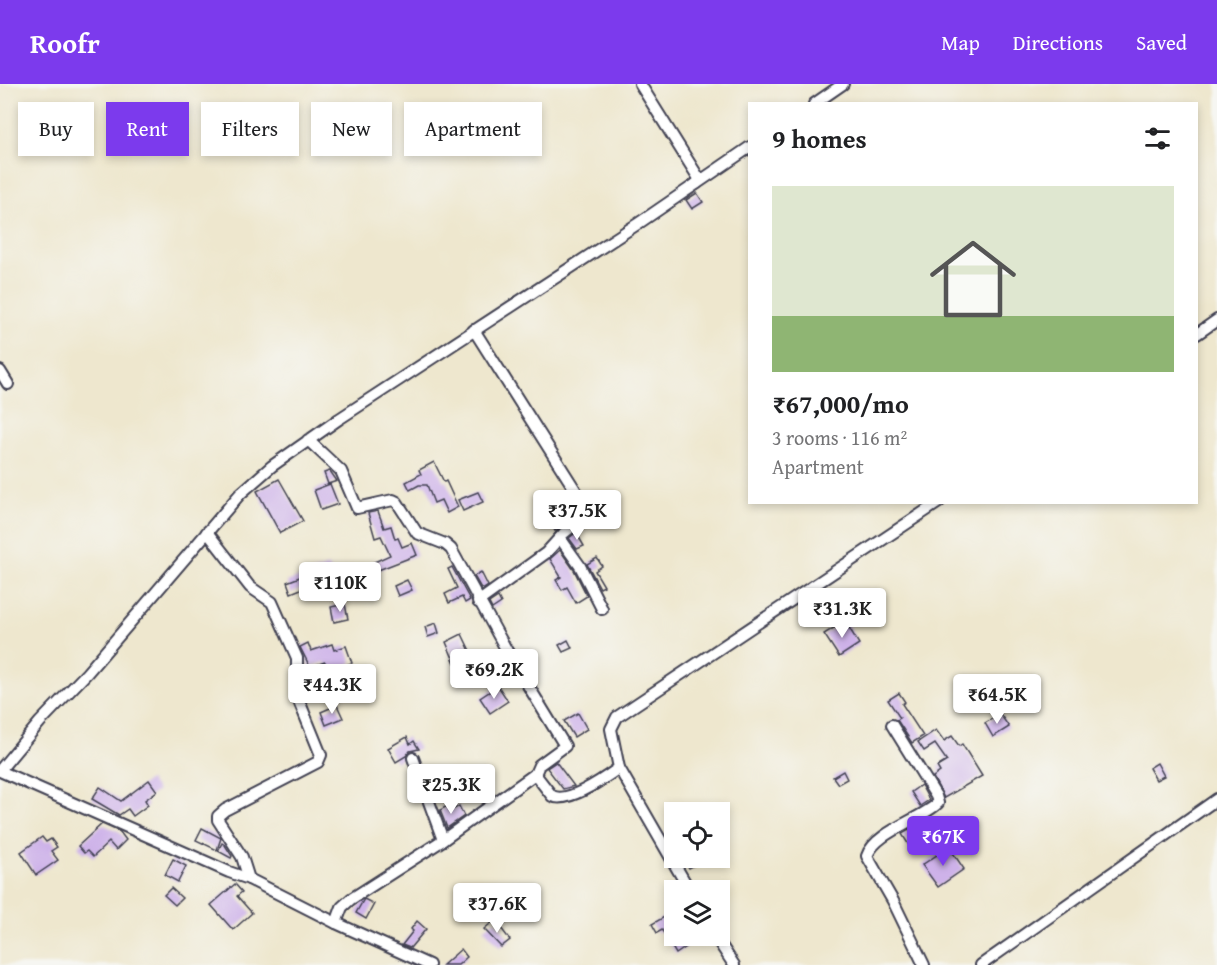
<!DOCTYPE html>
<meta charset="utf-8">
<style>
:root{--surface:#fff;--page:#f6f6f6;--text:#202124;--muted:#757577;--accent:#7c3aed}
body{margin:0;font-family:"Gentium Book Plus",serif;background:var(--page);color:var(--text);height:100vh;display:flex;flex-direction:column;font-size:22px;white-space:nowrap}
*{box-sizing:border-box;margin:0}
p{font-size:20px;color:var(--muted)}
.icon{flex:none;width:33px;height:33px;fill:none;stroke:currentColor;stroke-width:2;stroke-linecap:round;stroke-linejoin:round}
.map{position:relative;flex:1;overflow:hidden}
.panel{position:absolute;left:748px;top:18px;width:450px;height:402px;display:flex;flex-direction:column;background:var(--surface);border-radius:0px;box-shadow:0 3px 9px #0003}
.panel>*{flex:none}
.guide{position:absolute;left:18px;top:18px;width:570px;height:54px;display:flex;gap:12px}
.buttons{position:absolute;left:664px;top:718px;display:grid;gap:12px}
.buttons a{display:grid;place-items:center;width:66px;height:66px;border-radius:0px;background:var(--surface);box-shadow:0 3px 9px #0003;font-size:30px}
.price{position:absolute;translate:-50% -51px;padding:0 14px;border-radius:6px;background:#fff;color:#222;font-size:20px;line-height:39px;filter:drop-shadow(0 2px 3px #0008)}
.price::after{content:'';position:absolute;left:50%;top:36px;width:18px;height:14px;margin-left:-9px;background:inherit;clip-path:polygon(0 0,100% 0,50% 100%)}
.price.active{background:var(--accent);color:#fff}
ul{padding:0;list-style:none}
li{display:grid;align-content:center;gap:12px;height:318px;padding:0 24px}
li span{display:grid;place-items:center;height:186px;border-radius:0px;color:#555}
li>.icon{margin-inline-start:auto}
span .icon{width:108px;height:108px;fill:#fffc;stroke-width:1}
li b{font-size:26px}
h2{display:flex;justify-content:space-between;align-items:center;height:72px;padding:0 24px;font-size:26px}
.chip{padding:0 21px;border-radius:0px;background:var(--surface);box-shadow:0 3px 9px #0003;font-size:21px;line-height:54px}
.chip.active{background:var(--accent);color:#fff}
header{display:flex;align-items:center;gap:36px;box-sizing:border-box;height:84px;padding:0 30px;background:var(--accent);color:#fff}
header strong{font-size:28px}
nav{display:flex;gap:33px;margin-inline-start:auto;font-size:21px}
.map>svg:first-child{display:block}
.building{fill:#ceb2e9}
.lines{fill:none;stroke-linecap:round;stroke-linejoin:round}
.minor-casing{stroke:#414051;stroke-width:14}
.minor{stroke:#fff;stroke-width:10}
</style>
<header>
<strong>Roofr</strong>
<nav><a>Map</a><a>Directions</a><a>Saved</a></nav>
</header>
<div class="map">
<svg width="1217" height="881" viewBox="0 0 1217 881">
<rect width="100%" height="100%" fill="#f6f6f2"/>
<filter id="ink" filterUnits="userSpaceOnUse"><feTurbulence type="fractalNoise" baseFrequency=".0167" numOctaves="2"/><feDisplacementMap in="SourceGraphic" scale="12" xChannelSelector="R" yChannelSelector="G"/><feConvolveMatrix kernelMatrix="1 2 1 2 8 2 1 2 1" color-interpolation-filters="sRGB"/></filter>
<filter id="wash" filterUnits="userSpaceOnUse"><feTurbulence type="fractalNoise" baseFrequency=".008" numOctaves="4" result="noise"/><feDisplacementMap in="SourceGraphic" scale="24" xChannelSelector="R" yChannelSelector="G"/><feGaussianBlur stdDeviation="1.35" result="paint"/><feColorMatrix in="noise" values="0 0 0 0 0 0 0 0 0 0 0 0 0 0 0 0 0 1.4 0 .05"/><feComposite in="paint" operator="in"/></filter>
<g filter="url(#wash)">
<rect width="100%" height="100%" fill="#eee7ce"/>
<g id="blocks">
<g class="building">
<polygon points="697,109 703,118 692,125 686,116"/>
<polygon points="434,378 444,398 446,397 458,423 447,429 441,416 434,419 427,401 419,401 410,406 406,398 421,390 419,386"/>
<polygon points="330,387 337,397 328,400 324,389"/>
<polygon points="279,395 303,437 280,449 257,407"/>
<polygon points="330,400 338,420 321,426 314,406"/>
<polygon points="478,408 483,418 463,427 458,416"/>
<polygon points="378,427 384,444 391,442 395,455 398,454 402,463 412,459 417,471 373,488 370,480 390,471 381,452 375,454 368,429"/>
<polygon points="555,427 561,437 573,432 555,447 547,431"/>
<polygon points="581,445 577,450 584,462 577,465 569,454"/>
<polygon points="560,466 574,486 587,512 576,519 567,503 562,506 556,496 561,493 550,475"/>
<polygon points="597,474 602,482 595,487 604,502 600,504 587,480"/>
<polygon points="328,482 333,492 291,509 287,498"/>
<polygon points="452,483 470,516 465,519 462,513 449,519 445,510 457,504 448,485"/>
<polygon points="481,488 488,502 482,506 474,492"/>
<polygon points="407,496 412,506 398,512 394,502"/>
<polygon points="498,513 501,519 492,525 489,519"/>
<polygon points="345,520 348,535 334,538 331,523"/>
<polygon points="845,537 859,560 839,573 824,550"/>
<polygon points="436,539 439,549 428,553 425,543"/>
<polygon points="462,550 472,571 455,579 446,558"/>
<polygon points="568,556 572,564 563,568 559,561"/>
<polygon points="308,559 311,567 332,560 334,566 346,562 352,579 343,582 347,594 333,599 325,578 310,583 300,563"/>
<polygon points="498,602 508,617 490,629 480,614"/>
<polygon points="899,609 905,618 902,620 923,652 912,659 897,636 900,634 888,616"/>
<polygon points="337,621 343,634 326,641 321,628"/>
<polygon points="578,629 587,645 574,653 564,637"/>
<polygon points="1000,630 1009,643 993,653 985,639"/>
<polygon points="936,646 944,657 952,652 959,662 962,660 982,692 944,714 933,693 940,688 937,683 947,677 935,660 924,667 918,658"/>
<polygon points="407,653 410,660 414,657 419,665 410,667 406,672 396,678 388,664"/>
<polygon points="556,678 574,702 563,705 547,684"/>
<polygon points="1157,679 1164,692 1156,696 1149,684"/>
<polygon points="843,687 847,695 838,700 833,693"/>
<polygon points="149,696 157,707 145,716 148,721 133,732 128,725 119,731 92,715 100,703 121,717"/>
<polygon points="921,701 929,716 920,722 911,708"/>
<polygon points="451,720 454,725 459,722 464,732 447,744 440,726"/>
<polygon points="102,740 120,748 126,756 116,766 109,758 93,773 87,767 84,769 78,762"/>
<polygon points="916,742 924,753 910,763 902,750"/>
<polygon points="202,744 221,754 217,766 196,756"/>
<polygon points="42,753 46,758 51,755 57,763 51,767 58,776 36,791 21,768"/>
<polygon points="222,759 225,761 232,772 231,774 218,767"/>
<polygon points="949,763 964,785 938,803 922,781"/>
<polygon points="683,774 708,774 689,784"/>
<polygon points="173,775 186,782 178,798 165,791"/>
<polygon points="235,800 242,808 237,812 252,829 233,846 211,821"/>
<polygon points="171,804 182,814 175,821 164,811"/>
<polygon points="364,815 374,820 366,835 356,829"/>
<polygon points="666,832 672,842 675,841 675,852 683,852 689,861 676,870 662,846 657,849 652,840"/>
<polygon points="495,836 510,856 501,863 484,845"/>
<polygon points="417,837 426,845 410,864 402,861 413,847 411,845"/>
<polygon points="461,865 467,873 458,881 443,881"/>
</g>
</g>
</g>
<g filter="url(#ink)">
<use href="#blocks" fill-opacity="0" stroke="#414051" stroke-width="1.5"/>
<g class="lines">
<g class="minor-casing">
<g id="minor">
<polyline points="640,0 700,96 696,100"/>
<polyline points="814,20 843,0"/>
<polyline points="474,246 586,423 586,430 583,434 564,449 546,469 478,518"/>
<polyline points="1197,250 1217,236"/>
<polyline points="0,287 8,300"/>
<polyline points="308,356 341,387 357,424 393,416 397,418 417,449 445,460 451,465 507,567 565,662 539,681 535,690"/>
<polyline points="207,448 250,503 272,518 297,574 297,612 321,671 318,678 225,726 218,732 218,736 242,773 249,795"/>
<polyline points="560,454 580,482 602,525"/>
<path d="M 892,641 L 936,712 L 938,719 C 922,735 875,748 867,772 L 893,817 L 924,881"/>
<polyline points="413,674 443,756"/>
<polyline points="0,686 40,638 87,589 240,410 272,382 339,335 639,139 750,63"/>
<polyline points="0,687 229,788 249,795 336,839 429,881"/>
<polyline points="690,807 619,684 611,645 617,633 939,418"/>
<path d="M 336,839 L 342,823 L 351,815 L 443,756 L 535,690 L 552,712 C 568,720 605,694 619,684"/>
<polyline points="715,852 734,881"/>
<polyline points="981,881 1217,715"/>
</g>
</g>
<use href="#minor" class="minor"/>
</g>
</g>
</svg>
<div class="buttons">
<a><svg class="icon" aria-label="locate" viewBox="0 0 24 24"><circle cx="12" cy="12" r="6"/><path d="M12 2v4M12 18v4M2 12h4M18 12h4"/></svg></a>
<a><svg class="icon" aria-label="layers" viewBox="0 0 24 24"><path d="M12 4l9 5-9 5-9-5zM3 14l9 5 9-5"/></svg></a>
</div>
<b class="price" style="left:577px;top:457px">₹37.5K</b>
<b class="price" style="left:340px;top:529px">₹110K</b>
<b class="price" style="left:842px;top:555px">₹31.3K</b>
<b class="price" style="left:494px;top:616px">₹69.2K</b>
<b class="price" style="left:332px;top:631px">₹44.3K</b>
<b class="price" style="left:997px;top:641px">₹64.5K</b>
<b class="price" style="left:451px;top:731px">₹25.3K</b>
<b class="price active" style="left:943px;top:783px">₹67K</b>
<b class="price" style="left:497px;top:850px">₹37.6K</b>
<div class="guide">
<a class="chip">Buy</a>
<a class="chip active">Rent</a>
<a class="chip">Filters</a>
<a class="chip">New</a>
<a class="chip">Apartment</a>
</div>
<section class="panel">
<h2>9 homes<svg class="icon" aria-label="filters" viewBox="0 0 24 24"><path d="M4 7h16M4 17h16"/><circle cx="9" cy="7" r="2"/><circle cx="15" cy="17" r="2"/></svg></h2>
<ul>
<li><span style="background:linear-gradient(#dfe7d0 70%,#8fb573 0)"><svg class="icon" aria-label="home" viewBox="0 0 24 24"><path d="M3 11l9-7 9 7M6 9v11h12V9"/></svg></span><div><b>₹67,000/mo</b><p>3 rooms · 116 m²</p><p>Apartment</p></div></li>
</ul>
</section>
</div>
